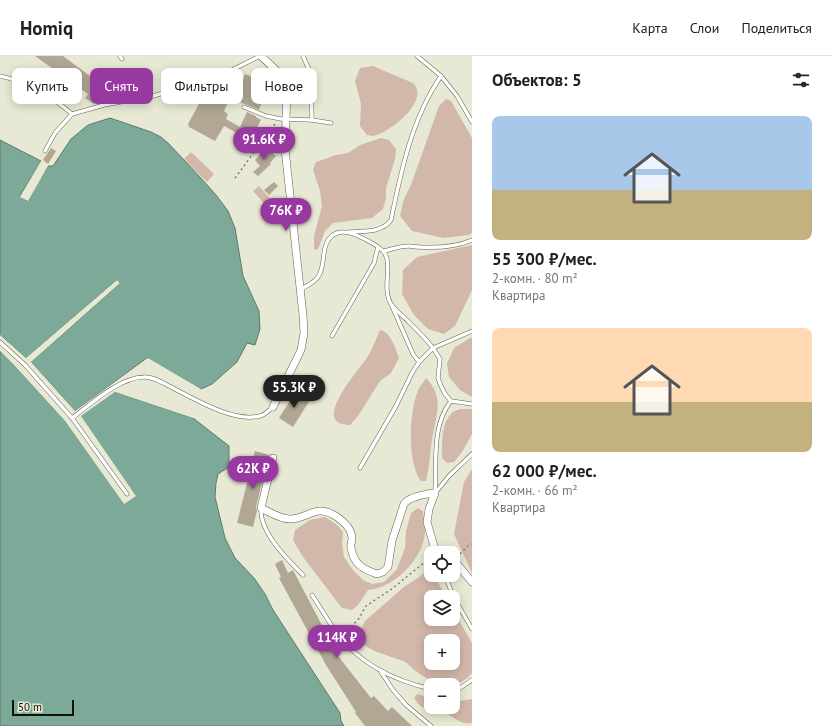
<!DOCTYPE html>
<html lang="ru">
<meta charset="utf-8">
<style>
:root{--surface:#fff;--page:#f2f2f2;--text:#222;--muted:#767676;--line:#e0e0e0;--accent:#9839a2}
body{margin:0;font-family:"PT Sans",sans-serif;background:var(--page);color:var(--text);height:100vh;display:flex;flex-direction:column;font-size:15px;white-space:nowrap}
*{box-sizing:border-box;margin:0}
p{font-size:13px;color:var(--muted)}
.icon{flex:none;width:22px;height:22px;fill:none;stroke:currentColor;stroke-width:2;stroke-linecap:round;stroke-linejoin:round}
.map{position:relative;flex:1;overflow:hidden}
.sheet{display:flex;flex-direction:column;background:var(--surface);width:360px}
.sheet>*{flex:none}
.hud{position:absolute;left:12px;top:12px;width:380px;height:36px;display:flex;gap:8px}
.buttons{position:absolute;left:424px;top:490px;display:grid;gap:8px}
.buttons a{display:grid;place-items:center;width:36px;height:36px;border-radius:8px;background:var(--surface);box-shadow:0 2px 10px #0003;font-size:20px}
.scale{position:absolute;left:12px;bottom:10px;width:62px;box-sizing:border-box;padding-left:4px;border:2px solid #101109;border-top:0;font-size:11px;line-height:14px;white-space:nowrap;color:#101109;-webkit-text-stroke:3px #e8e9d4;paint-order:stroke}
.price{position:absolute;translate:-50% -34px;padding:0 9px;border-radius:14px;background:var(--accent);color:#fff;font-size:13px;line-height:26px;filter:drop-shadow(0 1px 2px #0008)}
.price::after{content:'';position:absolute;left:50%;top:24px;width:12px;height:9px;margin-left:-6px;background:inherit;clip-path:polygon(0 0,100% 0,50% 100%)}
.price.active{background:#222;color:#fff}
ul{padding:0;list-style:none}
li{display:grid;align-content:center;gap:8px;height:212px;padding:0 20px}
li span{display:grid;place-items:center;height:124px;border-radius:8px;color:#555}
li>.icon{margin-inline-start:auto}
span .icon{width:72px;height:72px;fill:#fffc;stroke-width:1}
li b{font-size:17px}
h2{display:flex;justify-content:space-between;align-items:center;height:48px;padding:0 20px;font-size:17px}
.pill{padding:0 14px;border-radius:8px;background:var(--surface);box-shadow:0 2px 10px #0003;font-size:14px;line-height:36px}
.pill.active{background:var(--accent);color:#fff}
header{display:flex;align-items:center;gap:24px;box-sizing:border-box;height:56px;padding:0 20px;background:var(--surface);border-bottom:1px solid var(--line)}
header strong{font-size:19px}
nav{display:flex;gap:22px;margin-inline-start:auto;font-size:14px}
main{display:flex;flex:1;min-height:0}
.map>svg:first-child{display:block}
.green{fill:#d2b8aa;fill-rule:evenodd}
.water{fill:#7da998;stroke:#5c7b6d}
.pier{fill:#e8e9d4}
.building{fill:#b1a794}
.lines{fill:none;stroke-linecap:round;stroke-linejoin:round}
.lane-casing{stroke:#61624f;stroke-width:4.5}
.street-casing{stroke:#61624f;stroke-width:8}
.path{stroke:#7d7e6f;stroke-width:1.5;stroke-dasharray:2 3;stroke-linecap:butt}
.lane{stroke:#fff;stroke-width:3.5}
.street{stroke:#fff;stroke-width:7}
</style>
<header>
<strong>Homiq</strong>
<nav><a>Карта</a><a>Слои</a><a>Поделиться</a></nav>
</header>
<main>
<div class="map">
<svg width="472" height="670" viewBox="0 0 472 670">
<rect width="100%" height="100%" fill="#e8e9d4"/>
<g class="green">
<path d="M 373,10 L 413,27 C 431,44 390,77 373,80 C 373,80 367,79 367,79 L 360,70 L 361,48 L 355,25 L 360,12 Z"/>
<polygon points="446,43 451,45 472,82 472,177 469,179 443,182 412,175 400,160 403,146 412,126 439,50"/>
<polygon points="381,82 389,84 396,93 395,103 386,132 386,142 383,153 372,162 333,167 325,175 318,193 316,194 314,193 314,180 322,150 320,135 313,114 316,106 336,99 348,97 360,89"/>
<polygon points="191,96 214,118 207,126 184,103"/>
<polygon points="259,130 276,149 270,154 253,135"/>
<polygon points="472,189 472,234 455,270 444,278 428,273 414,259 402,238 403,214 417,201"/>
<path d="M 380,274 C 391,276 395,292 399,302 L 391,317 L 380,325 L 358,360 L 350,369 C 308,369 361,312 368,300 C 373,292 376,283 380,274 Z"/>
<polygon points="472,281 472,341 460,334 449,321 447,308 454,292"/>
<path d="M 426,322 C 444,341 437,357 433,378 C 430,394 430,410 426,425 L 421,425 C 407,407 409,355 418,335 C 419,331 424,326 426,322 Z"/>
<path d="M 460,353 L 472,353 L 472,378 L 462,396 L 454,406 L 447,407 L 442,402 C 442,389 441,368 451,358 C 453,355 458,354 460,353 Z"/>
<polygon points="472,413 472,517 454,478 464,426"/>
<path d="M 418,452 L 423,455 C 423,463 426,470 425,477 C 423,503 394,532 368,534 L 358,549 L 352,554 L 342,552 L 303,501 L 293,484 L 295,474 L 310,464 L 325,461 L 336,468 L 343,476 L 342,487 L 344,501 L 352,513 L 363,524 L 372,528 L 384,526 L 397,513 L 405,492 L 406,475 L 411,457 Z"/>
<path d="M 425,516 L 434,519 L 446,541 L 431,541 L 431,563 L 453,563 L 453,554 L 472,587 L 472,617 C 457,636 433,628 417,616 C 412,613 409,608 405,606 C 395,601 369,596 363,587 C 361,584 360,581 359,578 L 365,565 L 405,530 L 418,522 ZM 431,585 L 453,585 L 453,607 L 431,607 Z"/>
<path d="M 417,638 L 431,642 L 431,651 L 435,651 C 424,654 421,652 414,642 Z"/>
<path d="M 472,643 L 472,667 C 457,670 449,655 436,651 L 453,651 L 453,646 Z"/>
</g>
<g class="water">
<polygon points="110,62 151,76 161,81 169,88 200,121 216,139 228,155 235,172 243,220 259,255 260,273 255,289 247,287 237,306 212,328 201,333 147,302 75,355 31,306 120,227 117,224 26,302 0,279 0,84 41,105 20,140 27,145 48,110 53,110 71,83 88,69"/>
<polygon points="0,295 14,309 65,365 124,447 135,439 80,360 115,336 193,362 229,390 229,411 218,418 216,427 215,441 225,482 235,502 254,522 265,538 273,554 340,657 341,665 344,670 0,670"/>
</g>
<g class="pier">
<polygon points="41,105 42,106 23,140 27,142 47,109 48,110 28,145 20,141"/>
<polygon points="117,224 120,227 31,306 75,355 148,302 201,333 200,335 148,305 74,357 29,306 117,227 27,304 24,304 0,281 0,279 26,302"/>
<polygon points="0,293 16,307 66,363 125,445 133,439 79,361 79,359 115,334 193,360 193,362 115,336 81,360 136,440 124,448 65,365 14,309 0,295"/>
</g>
<g class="building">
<polygon points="35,0 63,0 106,32 94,48 85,42 88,38"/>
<polygon points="245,18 279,31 273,46 263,43 259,54 230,42 224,55 228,58 226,63 240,71 247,56 256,60 256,61 261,64 248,88 237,82 239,78 224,70 215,85 189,71 188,68 206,35 212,32 219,35 223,26 234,30 237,22 243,24"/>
<polygon points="51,92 56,95 48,108 43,104"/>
<polygon points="266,92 276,100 270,107 271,108 258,120 253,116 260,110 255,104"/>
<polygon points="274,126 278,130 269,139 264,134"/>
<polygon points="296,335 310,344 293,371 279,362"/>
<polygon points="255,395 269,399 256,451 257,455 253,471 237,467"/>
<polygon points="282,504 288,517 293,514 338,600 371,642 374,640 388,655 392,651 412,670 365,670 355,657 356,656 326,609 279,522 281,521 275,508"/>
</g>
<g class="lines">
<g class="lane-casing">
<g id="lane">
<polyline points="120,0 122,3"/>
<polyline points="303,0 311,18 312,64"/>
<polyline points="417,0 441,20 457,40 472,66"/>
<path d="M 0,20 C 28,26 50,39 72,58"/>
<polyline points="244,51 266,60 281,63 312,64 331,67"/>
<polyline points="45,95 55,77 72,58 104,49 153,40 184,31 230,15 260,0"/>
<path d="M 349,176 C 363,175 382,177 391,164 C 401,115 412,62 441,20"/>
<path d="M 384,195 C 392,193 400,190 409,190 C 412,190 415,191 418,191 C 435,192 456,191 472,184"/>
<path d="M 301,233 C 307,230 314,227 318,221 C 327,209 319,190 333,179 C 341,174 349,176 356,179 C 365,183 376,188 383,195 C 394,207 381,232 391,248 C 396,255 404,261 410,267 C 418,275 426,283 433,292 L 419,306 L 412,317 L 396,350 L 360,412"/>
<polyline points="392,250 413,298 419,306"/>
<polyline points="472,275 433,292 440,303 438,322 441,330 445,338 451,345 472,348"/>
<polyline points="332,280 374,207 378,191"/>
<polyline points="0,286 25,309 72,362 127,438"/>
<path d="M 72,362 C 91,348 119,322 143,321 C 152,320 161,326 169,330 C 193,342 233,367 260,360 C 265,359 269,354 273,351"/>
<polyline points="436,436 449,420 472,398"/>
<path d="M 435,437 C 437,407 431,370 451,345"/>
<path d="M 261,453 C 260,477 288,504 303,519"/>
<polyline points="445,519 453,540 472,573"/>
<path d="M 312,539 C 321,552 329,567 339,580 C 362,609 396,625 431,633"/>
<polyline points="381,616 393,634 406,649 431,670"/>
<polyline points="453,634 460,632 472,624"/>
</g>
</g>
<g class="street-casing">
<g id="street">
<polyline points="261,0 278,16 287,33 285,93 303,259 304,277 301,294 273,351"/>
<path d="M 273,402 L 261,452 C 270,456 280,463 290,463 C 307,463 316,448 334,459 C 342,464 352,472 352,483 C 352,486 350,488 351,492 C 354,508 362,513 377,518 L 383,516 L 388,511 L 392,485 L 404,448 C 409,441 426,438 435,437 L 429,453 L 427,466 L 436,497"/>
<polyline points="453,503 472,526"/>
</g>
</g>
<g class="path">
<polyline points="235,122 275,68"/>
<polyline points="460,498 468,490 472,488"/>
<polyline points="343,577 358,564 366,550 393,532 431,501"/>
</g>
<use href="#lane" class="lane"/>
<use href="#street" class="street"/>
</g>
</svg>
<div class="buttons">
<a><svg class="icon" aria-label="locate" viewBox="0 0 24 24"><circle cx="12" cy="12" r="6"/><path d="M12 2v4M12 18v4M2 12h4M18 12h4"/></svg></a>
<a><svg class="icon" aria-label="layers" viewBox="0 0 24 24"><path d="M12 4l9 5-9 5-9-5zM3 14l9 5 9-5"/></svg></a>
<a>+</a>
<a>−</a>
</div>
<div class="scale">50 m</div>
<b class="price" style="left:264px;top:105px">91.6K ₽</b>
<b class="price" style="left:286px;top:176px">76K ₽</b>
<b class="price active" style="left:294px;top:353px">55.3K ₽</b>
<b class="price" style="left:253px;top:434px">62K ₽</b>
<b class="price" style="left:337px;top:603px">114K ₽</b>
<div class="hud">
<a class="pill">Купить</a>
<a class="pill active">Снять</a>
<a class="pill">Фильтры</a>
<a class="pill">Новое</a>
</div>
</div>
<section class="sheet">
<h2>Объектов: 5<svg class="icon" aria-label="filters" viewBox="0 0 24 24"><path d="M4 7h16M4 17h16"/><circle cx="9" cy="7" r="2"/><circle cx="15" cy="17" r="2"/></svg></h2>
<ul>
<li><span style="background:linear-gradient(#a9c7e8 60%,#c2b280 0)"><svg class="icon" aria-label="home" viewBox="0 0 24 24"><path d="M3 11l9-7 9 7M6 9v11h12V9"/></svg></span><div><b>55 300 ₽/мес.</b><p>2-комн. · 80 m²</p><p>Квартира</p></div></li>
<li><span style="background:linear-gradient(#ffd9b3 60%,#c2b280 0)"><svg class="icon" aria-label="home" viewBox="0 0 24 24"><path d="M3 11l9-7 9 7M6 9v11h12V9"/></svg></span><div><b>62 000 ₽/мес.</b><p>2-комн. · 66 m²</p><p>Квартира</p></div></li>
</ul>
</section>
</main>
